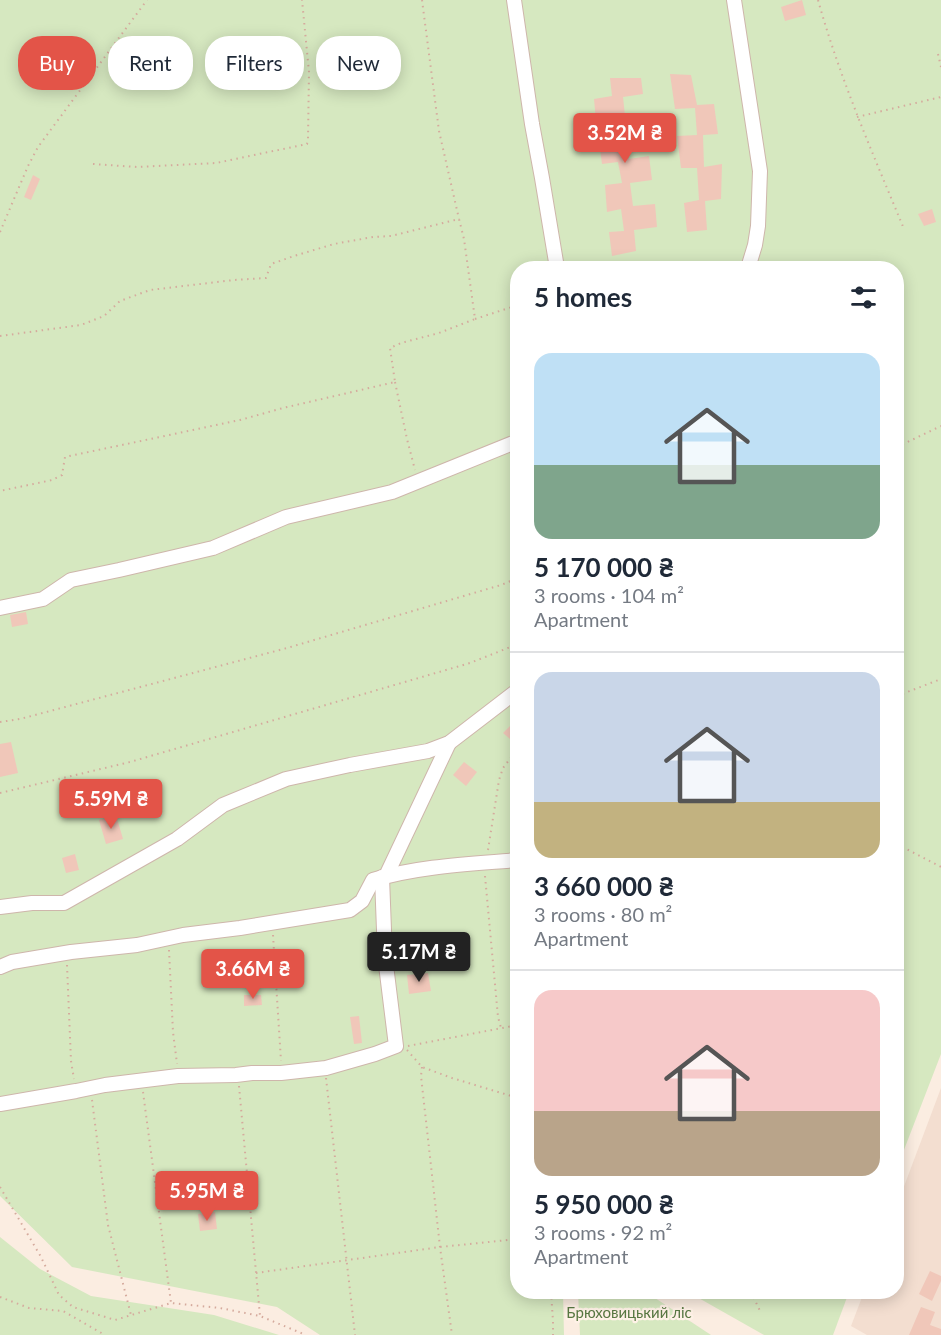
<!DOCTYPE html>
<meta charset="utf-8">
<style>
:root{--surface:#fff;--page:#f6f6f7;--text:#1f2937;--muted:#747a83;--line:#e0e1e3;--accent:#e35448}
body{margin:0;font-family:Lato,sans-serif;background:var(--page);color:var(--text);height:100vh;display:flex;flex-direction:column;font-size:22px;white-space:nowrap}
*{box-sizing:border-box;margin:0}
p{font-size:20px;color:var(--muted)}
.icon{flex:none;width:33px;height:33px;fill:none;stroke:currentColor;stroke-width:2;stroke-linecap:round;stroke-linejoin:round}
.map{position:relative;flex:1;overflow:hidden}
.side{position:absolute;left:510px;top:261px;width:394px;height:1038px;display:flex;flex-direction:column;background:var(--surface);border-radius:24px;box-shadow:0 3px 15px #0003}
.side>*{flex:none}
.guide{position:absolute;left:18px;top:36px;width:402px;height:54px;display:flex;gap:12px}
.price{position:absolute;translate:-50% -51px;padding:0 14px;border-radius:6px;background:var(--accent);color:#fff;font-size:20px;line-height:39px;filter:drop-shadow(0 2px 3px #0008)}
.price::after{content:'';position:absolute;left:50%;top:36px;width:18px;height:14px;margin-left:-9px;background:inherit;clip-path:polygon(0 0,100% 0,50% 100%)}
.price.on{background:#222;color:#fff}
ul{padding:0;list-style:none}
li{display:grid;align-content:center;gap:12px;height:318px;padding:0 24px}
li+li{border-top:2px solid var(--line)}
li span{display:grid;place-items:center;height:186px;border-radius:18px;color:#555}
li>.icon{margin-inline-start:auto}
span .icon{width:108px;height:108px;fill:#fffc;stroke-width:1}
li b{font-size:26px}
h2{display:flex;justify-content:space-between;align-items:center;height:72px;padding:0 24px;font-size:26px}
.tag{padding:0 21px;border-radius:24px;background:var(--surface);box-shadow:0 3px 15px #0003;font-size:21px;line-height:54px}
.tag.on{background:var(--accent);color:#fff}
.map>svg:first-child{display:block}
.residential{fill:#f3ded0}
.green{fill:#d6e8c0}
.building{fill:#f0c7b9}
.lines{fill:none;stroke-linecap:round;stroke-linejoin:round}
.minor-casing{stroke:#ceb6ab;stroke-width:16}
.path{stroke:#d5aa9d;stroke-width:2;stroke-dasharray:1.5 4.5;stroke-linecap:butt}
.minor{stroke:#fff;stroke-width:14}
.labels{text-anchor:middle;stroke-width:4.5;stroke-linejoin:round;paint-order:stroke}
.park-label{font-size:15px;fill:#597842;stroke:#fff2e7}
</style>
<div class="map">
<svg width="941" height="1335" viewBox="0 0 941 1335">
<rect width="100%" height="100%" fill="#fbede1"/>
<polygon class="residential" points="941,1088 941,1335 867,1335 851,1326 864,1292 897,1292 897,1205"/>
<g class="green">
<polygon points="0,0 941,0 941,1054 897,1168 897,268 518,268 518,1292 563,1292 564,1335 320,1335 277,1307 72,1267 0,1196"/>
<polygon points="0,1237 40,1269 91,1296 214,1315 279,1335 0,1335"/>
<polygon points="578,1292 646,1292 711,1335 580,1335"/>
<polygon points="688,1292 849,1292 833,1335 764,1335"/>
</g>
<g class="building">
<polygon points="802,0 806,15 785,21 781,7"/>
<polygon points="670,74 691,75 697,105 714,104 718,134 703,135 704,167 722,164 721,199 705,201 707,230 687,232 684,203 699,200 697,168 681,168 677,136 697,135 695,108 675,109"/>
<polygon points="610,78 641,78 643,94 623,97 625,116 644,113 647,135 626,138 629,159 649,156 652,180 630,183 633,206 655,204 657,227 634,230 636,251 612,256 609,232 624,231 621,209 607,212 605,185 622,183 618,162 602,164 599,141 615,139 613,118 596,121 594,99 612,96"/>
<polygon points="33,175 40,179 31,200 24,197"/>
<polygon points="932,209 936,222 924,226 918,214"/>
<polygon points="26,612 28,624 12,627 10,615"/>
<polygon points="518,718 518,746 503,733"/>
<polygon points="11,742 18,773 0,777 0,744"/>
<polygon points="464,762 477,772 466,786 453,775"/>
<polygon points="116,815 123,839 106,844 99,820"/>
<polygon points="75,854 79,870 66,873 62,858"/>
<polygon points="428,973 431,991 409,994 407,975"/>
<polygon points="244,995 261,995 262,1005 244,1006"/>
<polygon points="359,1016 362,1043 354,1044 350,1017"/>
<polygon points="215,1212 217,1229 200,1231 198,1214"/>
<polygon points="930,1271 941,1276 941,1281 932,1301 919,1294"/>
<polygon points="921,1307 935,1312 930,1325 941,1329 941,1335 909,1335"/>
</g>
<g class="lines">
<g class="minor-casing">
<g id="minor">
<polyline points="514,0 532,124 542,178 557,268"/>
<polyline points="734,0 760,171 758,226 755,245 748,268"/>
<polyline points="0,608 43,599 71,580 119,570 213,548 286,517 392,492 518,441"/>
<polyline points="386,876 449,743"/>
<polyline points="0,907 32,903 64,903 177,839 223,805 286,779 350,765 428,751 449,743 518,690"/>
<path d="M 0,967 L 12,962 L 71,952 L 137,945 L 183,935 L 240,928 L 350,910 L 362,901 L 373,880 C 418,866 471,864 518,860"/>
<polyline points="0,1104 76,1091 105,1085 178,1076 236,1075 252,1073 281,1073 326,1068 375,1054 396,1046 385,957 382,877"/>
</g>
</g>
<g class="path">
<polyline points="422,0 439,131 459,219"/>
<path d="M 818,0 C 840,79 873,154 904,229"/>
<polyline points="938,54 941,67"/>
<polyline points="857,117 941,97"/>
<polyline points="93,164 137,167 216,163 307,144 308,139 309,72 302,0"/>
<polyline points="0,232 28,166 38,147 147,0"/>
<polyline points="475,319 518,305"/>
<polyline points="0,336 81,325 104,316 120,301 150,290 234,280 266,278 271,264 294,256 334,244 373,237 391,236 459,219 464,239 475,319 439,333 401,343 390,348 395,382 283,408 240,420 65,457 62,475 52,480 0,491"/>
<polyline points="395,382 407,439 415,470"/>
<polyline points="897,447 941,426"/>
<polyline points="897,696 941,679"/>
<polyline points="0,722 20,719 287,648 501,585 518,578"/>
<polyline points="0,793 130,762 470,663 518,644"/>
<polyline points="897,844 941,867"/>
<polyline points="488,850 499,780 503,768 518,748"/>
<polyline points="485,876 498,1017 501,1028"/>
<polyline points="273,935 281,1061"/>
<polyline points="169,950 173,1032 177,1064"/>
<polyline points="67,965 71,1061 74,1079"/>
<polyline points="408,1046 518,1025"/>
<polyline points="407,1050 422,1067 452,1078 518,1098"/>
<polyline points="422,1067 421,1076 440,1247 452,1335"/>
<polyline points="326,1078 355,1335"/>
<polyline points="239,1086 260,1316"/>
<polyline points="143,1092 171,1303"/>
<polyline points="92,1100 108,1225 131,1315"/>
<polyline points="0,1187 41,1257 59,1295 73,1307 115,1320 171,1303 220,1308 260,1316 306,1335"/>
<polyline points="256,1273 440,1247 518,1239"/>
<polyline points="551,1292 553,1321 553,1335"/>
<polyline points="751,1292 761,1313"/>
<polyline points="0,1297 29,1308 63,1311 105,1335"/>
</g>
<use href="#minor" class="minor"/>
</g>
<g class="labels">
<g class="park-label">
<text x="629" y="1318">Брюховицький ліс</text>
</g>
</g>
</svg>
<b class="price" style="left:625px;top:164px">3.52M ₴</b>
<b class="price" style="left:111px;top:830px">5.59M ₴</b>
<b class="price on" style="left:419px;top:983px">5.17M ₴</b>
<b class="price" style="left:253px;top:1000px">3.66M ₴</b>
<b class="price" style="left:207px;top:1222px">5.95M ₴</b>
<div class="guide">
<a class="tag on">Buy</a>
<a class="tag">Rent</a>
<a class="tag">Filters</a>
<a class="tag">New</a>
</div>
<section class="side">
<h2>5 homes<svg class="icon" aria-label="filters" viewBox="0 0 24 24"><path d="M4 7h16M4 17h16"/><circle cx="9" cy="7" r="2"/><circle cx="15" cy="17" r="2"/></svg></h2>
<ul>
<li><span style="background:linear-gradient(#bfe0f5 60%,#7fa58c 0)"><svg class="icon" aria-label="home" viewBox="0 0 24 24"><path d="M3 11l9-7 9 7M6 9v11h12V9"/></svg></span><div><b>5 170 000 ₴</b><p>3 rooms · 104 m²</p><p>Apartment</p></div></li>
<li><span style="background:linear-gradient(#c9d6e8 70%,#c2b280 0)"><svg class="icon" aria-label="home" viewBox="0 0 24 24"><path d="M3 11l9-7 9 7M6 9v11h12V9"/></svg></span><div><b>3 660 000 ₴</b><p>3 rooms · 80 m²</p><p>Apartment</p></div></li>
<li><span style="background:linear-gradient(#f6c9c9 65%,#b9a48a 0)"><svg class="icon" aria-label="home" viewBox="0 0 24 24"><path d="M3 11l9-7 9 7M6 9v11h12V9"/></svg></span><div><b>5 950 000 ₴</b><p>3 rooms · 92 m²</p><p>Apartment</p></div></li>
</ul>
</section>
</div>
